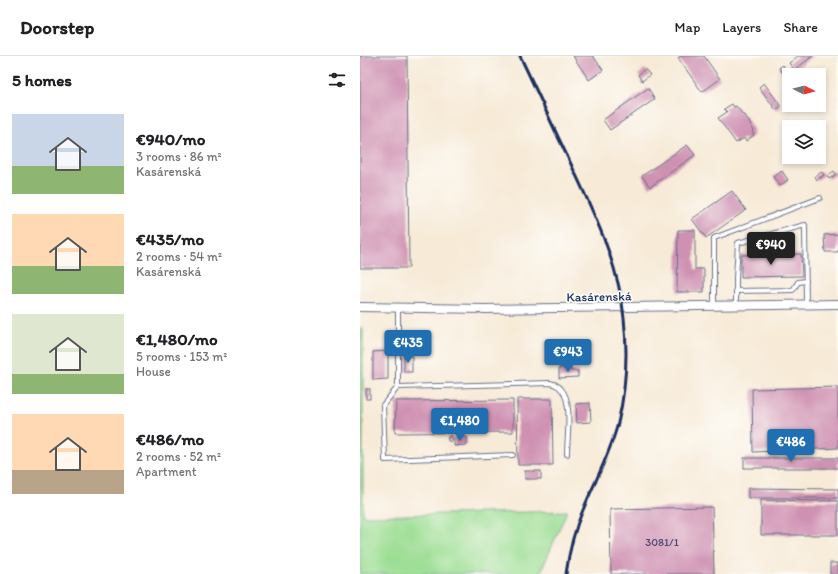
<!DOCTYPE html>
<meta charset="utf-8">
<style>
:root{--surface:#fff;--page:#f6f6f6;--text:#202124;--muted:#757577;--line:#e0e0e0;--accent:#1f6fb2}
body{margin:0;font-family:Itim,sans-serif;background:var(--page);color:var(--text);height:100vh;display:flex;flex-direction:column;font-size:15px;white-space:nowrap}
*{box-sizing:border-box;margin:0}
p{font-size:13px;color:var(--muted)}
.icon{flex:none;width:22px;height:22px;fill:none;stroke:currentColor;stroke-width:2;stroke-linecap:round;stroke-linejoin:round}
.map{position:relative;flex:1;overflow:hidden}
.drawer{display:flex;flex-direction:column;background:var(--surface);width:360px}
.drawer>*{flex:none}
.needle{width:26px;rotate:96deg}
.buttons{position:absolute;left:422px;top:12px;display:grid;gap:8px}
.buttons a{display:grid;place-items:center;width:44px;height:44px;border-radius:0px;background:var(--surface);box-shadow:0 2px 6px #0003;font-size:20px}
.price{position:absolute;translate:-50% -34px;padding:0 9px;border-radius:4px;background:var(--accent);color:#fff;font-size:13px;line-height:26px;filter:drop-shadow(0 1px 2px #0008)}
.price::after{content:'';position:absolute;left:50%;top:24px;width:12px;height:9px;margin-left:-6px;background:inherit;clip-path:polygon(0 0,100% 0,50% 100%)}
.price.selected{background:#222;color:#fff}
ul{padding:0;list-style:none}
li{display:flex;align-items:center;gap:12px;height:100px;padding:0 12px}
li span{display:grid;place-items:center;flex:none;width:112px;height:80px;border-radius:0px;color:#555}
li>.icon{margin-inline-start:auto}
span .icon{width:48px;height:48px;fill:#fffc;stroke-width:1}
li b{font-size:17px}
h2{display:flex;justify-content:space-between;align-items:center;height:48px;padding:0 12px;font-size:17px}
header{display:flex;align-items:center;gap:24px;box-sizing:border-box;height:56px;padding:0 20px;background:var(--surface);border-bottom:1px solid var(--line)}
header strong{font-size:19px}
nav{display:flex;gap:22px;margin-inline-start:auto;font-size:14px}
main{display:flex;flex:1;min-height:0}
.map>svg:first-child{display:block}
.green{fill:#9dde94;stroke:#5c8679}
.building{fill:#cf91b2}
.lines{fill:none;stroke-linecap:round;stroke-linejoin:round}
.service-casing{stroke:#687088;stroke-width:6}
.minor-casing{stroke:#687088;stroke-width:10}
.service{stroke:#fff;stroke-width:4}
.minor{stroke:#fff;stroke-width:8}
.rail{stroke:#1b2f5e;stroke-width:3}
.labels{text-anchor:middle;stroke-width:3.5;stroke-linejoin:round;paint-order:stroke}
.number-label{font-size:11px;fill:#484873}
.street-label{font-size:13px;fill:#1b2f5e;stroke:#fdfcf7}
</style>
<header>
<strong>Doorstep</strong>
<nav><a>Map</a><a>Layers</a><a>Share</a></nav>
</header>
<main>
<section class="drawer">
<h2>5 homes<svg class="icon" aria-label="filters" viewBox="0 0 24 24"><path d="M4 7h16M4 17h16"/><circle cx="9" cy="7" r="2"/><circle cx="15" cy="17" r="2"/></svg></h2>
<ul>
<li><span style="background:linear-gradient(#c9d6e8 65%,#8fb573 0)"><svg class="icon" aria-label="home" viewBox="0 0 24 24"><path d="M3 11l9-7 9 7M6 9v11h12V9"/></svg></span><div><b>€940/mo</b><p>3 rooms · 86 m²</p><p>Kasárenská</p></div></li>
<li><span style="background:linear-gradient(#ffd9b3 65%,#8fb573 0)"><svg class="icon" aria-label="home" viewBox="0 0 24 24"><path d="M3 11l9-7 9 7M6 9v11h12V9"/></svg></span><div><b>€435/mo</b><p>2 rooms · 54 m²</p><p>Kasárenská</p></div></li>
<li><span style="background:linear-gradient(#dfe7d0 75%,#8fb573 0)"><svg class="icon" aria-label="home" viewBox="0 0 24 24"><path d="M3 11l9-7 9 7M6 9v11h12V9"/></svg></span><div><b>€1,480/mo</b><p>5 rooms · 153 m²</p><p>House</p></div></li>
<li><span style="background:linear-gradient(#ffd9b3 70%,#b9a48a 0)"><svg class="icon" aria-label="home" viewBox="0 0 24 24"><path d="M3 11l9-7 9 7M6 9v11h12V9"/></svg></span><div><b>€486/mo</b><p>2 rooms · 52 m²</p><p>Apartment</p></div></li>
</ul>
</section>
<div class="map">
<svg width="478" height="518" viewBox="0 0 478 518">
<rect width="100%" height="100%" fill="#fdfcf7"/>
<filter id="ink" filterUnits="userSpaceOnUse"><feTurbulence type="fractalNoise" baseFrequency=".025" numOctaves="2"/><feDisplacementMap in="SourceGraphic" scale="8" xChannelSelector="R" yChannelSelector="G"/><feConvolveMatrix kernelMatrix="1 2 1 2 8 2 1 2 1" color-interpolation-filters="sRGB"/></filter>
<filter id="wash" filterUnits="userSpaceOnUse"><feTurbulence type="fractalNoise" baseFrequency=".012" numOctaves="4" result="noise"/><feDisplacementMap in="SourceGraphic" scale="16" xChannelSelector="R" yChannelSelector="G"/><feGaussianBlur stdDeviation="0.9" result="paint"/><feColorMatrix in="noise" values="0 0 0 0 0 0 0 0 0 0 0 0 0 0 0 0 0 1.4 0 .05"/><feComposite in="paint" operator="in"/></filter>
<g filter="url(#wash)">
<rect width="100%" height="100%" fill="#f7ead7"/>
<polygon class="green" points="0,273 3,273 3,460 207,455 180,518 0,518"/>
<g id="blocks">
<g class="building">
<polygon points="0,0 47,0 49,212 0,212"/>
<polygon points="213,0 233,0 243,14 229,24"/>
<polygon points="321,0 344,0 360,23 342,36 318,2"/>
<polygon points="438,0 453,0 434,14 429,7"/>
<polygon points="423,9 429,18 426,21 419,12"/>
<polygon points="285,13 290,19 282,25 278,19"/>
<polygon points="404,27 421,50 416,54 399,31"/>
<polygon points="288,32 295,43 250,74 243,64"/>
<polygon points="372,48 374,51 376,50 384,60 385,59 394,75 392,76 394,79 386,85 384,82 376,87 358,62 367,56 364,53"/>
<polygon points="327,89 335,99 290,131 282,120"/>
<polygon points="422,115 428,124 420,130 413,121"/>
<polygon points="474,115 476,118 469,123 467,120"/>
<polygon points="462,116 464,119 457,124 455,120"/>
<polygon points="372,135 386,154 346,182 332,163"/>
<polygon points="318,174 335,174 335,213 344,213 344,236 317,236"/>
<polygon points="478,178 478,196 465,196 464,179"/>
<polygon points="441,198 442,220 381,221 381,199"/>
<polygon points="28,295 28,323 13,324 13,296"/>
<rect x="44" y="300" width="8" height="16"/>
<polygon points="199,312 211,312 211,315 218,315 218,321 199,322"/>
<polygon points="478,331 478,392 393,396 392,333"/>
<rect x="6" y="333" width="4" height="10"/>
<polygon points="157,343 192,343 193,409 158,409"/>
<polygon points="153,344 153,376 35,377 36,345"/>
<polygon points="230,347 231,366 217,367 216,348"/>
<circle cx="90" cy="383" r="2.5"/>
<polygon points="107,381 107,389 94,390 94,382"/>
<rect x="384" y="402" width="94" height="10"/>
<rect x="165" y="415" width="16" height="8"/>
<polygon points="388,432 478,433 478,442 388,442"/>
<polygon points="401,444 478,445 478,479 401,479"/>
<polygon points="352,451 354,518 251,518 250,453"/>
<rect x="470" y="507" width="8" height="11"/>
</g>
</g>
</g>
<g filter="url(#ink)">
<use href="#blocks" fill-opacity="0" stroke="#687088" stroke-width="1"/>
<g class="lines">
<g class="service-casing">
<g id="service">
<polyline points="376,235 433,234 438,226 446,225"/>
<polyline points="354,249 354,182 460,142"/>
<polyline points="376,249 376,222 378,187 445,169 446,248"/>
<polyline points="38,252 38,331 23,349 25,404 153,399"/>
<path d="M 38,331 L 190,327 C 194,328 199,330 201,333 C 213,345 207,381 207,398"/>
</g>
</g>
<g class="minor-casing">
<polyline id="minor" points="0,251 126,253 478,248"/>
</g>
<use href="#service" class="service"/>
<use href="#minor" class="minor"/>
<path class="rail" d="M 160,0 C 177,35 193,71 210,106 C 233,155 259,208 264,262 C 268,298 266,333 258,367 C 250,398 235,425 223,454 C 214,474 209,496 206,518"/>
</g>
</g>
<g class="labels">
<g class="number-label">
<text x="302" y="490">3081/1</text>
</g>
<g class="street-label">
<text transform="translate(239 240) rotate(-1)" y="5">Kasárenská</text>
</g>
</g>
</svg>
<div class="buttons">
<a><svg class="needle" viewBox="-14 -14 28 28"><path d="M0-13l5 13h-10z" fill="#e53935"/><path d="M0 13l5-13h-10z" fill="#757577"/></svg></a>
<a><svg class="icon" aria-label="layers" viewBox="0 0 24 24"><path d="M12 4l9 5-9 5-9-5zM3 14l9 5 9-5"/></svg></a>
</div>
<b class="price selected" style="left:411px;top:210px">€940</b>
<b class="price" style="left:48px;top:308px">€435</b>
<b class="price" style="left:208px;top:317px">€943</b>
<b class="price" style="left:100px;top:386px">€1,480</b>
<b class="price" style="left:431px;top:407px">€486</b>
</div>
</main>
